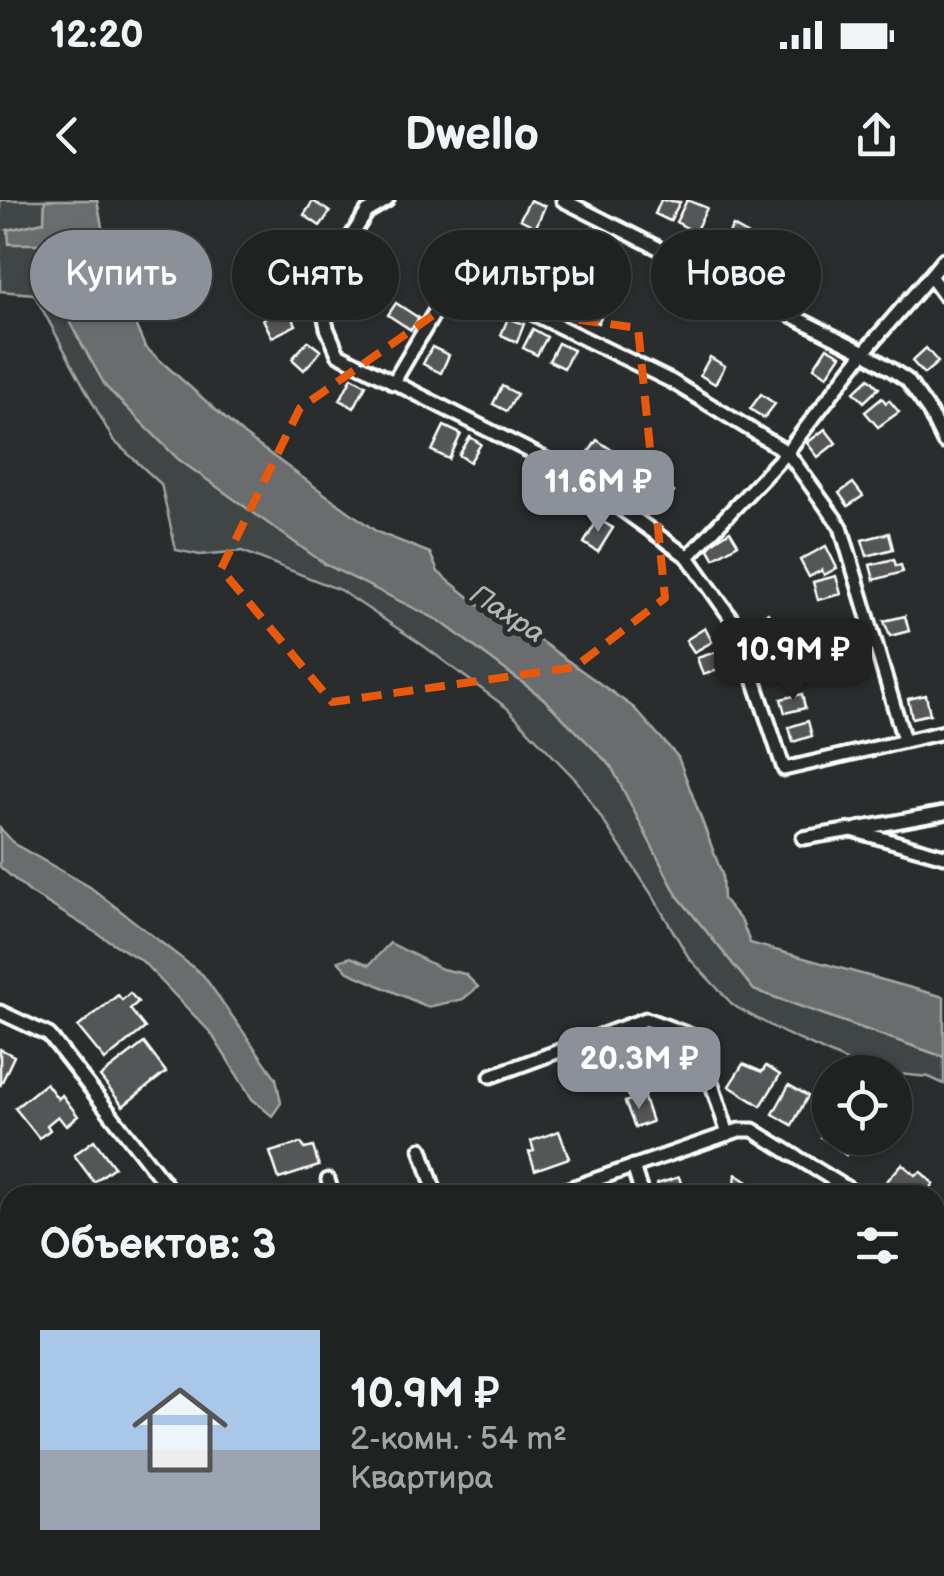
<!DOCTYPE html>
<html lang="ru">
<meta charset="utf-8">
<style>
:root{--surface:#202222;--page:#2d2f2f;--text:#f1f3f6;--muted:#a2a4a5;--line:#3d3f40;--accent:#8c9099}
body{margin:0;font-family:"Balsamiq Sans",sans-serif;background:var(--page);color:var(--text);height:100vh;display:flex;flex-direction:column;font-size:38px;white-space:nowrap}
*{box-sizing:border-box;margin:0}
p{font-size:32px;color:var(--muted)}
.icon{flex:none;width:55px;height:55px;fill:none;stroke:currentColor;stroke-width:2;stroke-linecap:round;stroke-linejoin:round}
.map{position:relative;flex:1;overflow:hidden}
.drawer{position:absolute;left:0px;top:985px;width:945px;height:392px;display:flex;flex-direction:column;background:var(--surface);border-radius:30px 30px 0 0;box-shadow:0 2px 8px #0004,0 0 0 2px var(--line)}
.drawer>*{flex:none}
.guide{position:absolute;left:30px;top:30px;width:885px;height:90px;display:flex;gap:20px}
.tools{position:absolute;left:812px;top:855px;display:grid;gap:20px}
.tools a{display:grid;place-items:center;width:100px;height:100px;border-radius:50%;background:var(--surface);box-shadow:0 2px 8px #0004,0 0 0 2px var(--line);font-size:50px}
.price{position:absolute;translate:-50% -85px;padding:0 22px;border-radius:20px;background:var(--accent);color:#fff;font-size:32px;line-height:65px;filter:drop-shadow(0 2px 5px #0008)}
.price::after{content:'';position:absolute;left:50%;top:60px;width:30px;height:22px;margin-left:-15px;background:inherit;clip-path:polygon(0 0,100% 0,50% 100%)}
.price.selected{background:#222;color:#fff}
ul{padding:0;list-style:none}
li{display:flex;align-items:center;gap:30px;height:250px;padding:0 40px}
li span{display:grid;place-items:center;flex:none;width:280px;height:200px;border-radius:0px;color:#555}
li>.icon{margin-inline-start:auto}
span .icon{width:120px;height:120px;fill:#fffc;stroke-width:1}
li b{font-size:42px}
h2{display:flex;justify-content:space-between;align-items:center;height:120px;padding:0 40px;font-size:42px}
.chip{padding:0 35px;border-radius:45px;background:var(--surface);box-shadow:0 2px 8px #0004,0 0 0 2px var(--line);font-size:35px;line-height:90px}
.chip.selected{background:var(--accent);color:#fff}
.status{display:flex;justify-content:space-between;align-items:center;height:70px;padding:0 50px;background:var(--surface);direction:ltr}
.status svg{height:28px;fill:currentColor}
header{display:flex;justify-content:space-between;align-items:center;height:130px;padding:0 40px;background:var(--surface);font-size:45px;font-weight:700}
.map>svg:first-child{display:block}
.grass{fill:#414445;stroke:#a0a2a2;stroke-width:2.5}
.water{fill:#6a6c6d;stroke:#a6a7a7;stroke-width:2.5}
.building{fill:#555758;stroke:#fff;stroke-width:2.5}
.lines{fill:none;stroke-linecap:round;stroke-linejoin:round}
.minor-casing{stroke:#fff;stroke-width:19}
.minor{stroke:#2a2d2e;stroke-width:11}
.marked{fill:none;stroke:#e8590c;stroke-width:8;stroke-dasharray:20 12;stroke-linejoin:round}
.labels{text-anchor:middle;stroke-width:10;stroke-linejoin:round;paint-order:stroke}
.water-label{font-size:28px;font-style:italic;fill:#b4b6b6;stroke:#2a2d2e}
</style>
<div class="status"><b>12:20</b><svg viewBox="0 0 49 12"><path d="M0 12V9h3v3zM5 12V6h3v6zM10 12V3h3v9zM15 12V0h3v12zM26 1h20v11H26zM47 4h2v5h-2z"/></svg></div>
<header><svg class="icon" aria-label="back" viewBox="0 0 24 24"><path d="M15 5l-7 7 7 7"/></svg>Dwello<svg class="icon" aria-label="share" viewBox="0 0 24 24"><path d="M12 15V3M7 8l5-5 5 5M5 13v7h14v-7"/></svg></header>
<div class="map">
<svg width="944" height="1376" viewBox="0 0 944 1376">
<rect width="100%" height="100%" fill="#2a2d2e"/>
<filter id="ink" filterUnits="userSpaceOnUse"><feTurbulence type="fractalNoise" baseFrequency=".01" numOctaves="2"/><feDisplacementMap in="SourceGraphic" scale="20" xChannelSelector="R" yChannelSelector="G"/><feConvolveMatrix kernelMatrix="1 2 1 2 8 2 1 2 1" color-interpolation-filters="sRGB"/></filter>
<g filter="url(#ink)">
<polygon class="grass" points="0,0 45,0 44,22 8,30 42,44 61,107 325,364 440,421 543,498 611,565 677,695 754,790 944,857 944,884 929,877 868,871 784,833 734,806 689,758 652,695 577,581 507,508 421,444 340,390 242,351 200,355 176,350 161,284 113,240 34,94 0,91"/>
<g class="water">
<polygon points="45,0 97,0 109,64 145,147 244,235 377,332 430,353 438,372 485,410 532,435 634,508 678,557 722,674 723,699 742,722 750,743 944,797 944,857 754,790 677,695 611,566 543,498 440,421 325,364 178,259 106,187 61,107 42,44 9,44 8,30 44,22"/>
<polygon points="0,628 16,645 90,687 203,775 276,878 281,903 272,916 252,899 211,833 142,761 31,693 0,667"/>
<polygon points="390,743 442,769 465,774 478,787 463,799 428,807 348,772 338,761 351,757 369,765"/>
</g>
<g class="building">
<polygon points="530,0 545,6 536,27 520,19"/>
<polygon points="661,0 680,2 670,21 655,14"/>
<polygon points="687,0 707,8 695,32 676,22"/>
<polygon points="313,1 330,12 320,26 304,15"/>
<polygon points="733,26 747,34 735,55 721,48"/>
<polygon points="371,38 389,51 379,64 362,51"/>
<polygon points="484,40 500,49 490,65 474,55"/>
<polygon points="505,52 521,61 512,77 495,68"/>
<polygon points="267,55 292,61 288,75 264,68"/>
<polygon points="548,73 565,83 555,101 538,91"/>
<rect x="260" y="84" width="22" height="15"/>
<polygon points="342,87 357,95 352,110 337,101"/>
<polygon points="714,88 726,95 718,112 705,105"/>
<polygon points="594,99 607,105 598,123 585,117"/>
<polygon points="396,103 419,118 411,130 388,115"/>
<polygon points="287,106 296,125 272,137 263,119"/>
<polygon points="508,118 524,124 517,142 501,135"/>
<polygon points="533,129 547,137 537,155 523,148"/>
<polygon points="308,141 321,151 304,170 292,159"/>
<polygon points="558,143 573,150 564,168 549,161"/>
<polygon points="432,147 449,155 441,173 423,164"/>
<polygon points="827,147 841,155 827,176 814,167"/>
<polygon points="926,148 938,162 924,174 912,161"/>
<polygon points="710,157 725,166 715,184 700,175"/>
<polygon points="352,177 366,185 354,208 340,200"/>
<polygon points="869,178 879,188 864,202 854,192"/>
<polygon points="502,186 517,194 507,211 493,204"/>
<polygon points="761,194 775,204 764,218 750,209"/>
<polygon points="882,198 886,203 889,200 899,212 878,227 865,212"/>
<polygon points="444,226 461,234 449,259 432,251"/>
<polygon points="825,229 836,243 818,257 807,243"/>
<polygon points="470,237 481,244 470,262 459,255"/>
<polygon points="597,240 612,250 602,265 587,255"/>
<polygon points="539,272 551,280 538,300 526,293"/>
<polygon points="853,283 863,296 848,306 839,293"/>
<polygon points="662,284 674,292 664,308 652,300"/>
<polygon points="598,319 613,328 598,352 584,343"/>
<polygon points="730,331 738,344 714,358 707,346"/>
<polygon points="889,333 893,349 867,356 862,340"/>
<polygon points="826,346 837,368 824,375 822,370 809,377 800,360"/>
<polygon points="894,359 896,366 901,365 903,372 874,380 870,365"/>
<polygon points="836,376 841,394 818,400 813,382"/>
<polygon points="768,413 774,428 757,435 750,420"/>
<polygon points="905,416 909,431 890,436 884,421"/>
<polygon points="705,428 712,442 694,452 686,440"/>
<polygon points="722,450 727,467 703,475 697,458"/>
<polygon points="802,494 805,508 785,513 781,499"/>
<polygon points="926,495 930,514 912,518 908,499"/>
<polygon points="808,521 812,536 793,542 789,527"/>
<polygon points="130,793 138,802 130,809 145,828 105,860 78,827 118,795 122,800"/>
<polygon points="144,843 166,872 123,906 100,877"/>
<polygon points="0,849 14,856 0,886"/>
<polygon points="743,864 762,872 766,866 780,875 761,906 729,886"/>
<polygon points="46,883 58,899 62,895 78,916 66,926 58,916 47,925 50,930 39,938 15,908"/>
<polygon points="789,885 808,896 792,925 773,914"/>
<polygon points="643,895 652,922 635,928 625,902"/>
<polygon points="830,924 830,938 858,939 846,955 821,937"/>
<polygon points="559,931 569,958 535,970 529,952 534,951 531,941"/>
<polygon points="94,940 114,967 94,982 74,955"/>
<polygon points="301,943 305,949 313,947 319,966 279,979 270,952"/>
<polygon points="902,964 915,975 921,972 934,984 924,995 887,995 880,989"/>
<polygon points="736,974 763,992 761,995 734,995"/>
<polygon points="679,977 685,995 660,995 657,984"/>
<polygon points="935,1185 944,1190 944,1224 941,1229 935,1225"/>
<polygon points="10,1313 10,1341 0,1344 0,1317"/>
<polygon points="23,1368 65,1368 60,1376 30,1376 21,1370"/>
</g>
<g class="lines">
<g class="minor-casing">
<g id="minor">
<polyline points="387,0 367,12 325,77 321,99 327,128 338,154 567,270 688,357 736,425 784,569 944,532"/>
<polyline points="563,0 864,152 907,180 929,211 944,242"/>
<polyline points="930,76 944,59"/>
<polyline points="393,183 456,76 671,181 787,252 841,327 904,540"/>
<polyline points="688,357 787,252 864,152 930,76 944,95"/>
<polyline points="857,629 944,613"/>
<polyline points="803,638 852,630 944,656"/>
<polyline points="0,812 49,835 174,995"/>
<polyline points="491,876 646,819 697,838 728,934"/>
<polyline points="421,949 436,995"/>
<polyline points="633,966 642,995"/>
<polyline points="328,980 333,995"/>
<polyline points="551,995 739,930 753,930 858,995"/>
<polyline points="935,1017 944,1014"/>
<polyline points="935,1123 944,1120"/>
<polyline points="0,1138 10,1167"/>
<polyline points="0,1186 10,1182"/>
<polyline points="156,1368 171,1376"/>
<polyline points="338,1376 361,1368"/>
</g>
</g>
<use href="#minor" class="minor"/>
</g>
</g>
<path class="marked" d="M 452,102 L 638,128 L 665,398 L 575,467 L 332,502 L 221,369 L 300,208 Z"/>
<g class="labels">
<g class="water-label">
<text transform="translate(508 413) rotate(33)" y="10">Пахра</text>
</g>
</g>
</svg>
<div class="tools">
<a><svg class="icon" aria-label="locate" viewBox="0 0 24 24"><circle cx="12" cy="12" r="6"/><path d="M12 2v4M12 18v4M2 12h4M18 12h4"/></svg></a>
</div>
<b class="price" style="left:598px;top:335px">11.6M ₽</b>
<b class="price selected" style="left:793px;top:503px">10.9M ₽</b>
<b class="price" style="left:639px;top:912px">20.3M ₽</b>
<div class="guide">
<a class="chip selected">Купить</a>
<a class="chip">Снять</a>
<a class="chip">Фильтры</a>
<a class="chip">Новое</a>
</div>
<section class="drawer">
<h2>Объектов: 3<svg class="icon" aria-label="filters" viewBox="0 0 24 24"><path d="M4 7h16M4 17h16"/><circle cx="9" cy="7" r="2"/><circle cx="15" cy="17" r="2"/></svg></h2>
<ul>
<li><span style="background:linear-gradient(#a9c7e8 60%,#9aa5b1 0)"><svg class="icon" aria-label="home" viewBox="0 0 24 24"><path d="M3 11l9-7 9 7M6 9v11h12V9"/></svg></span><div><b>10.9M ₽</b><p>2-комн. · 54 m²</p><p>Квартира</p></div></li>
</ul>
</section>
</div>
